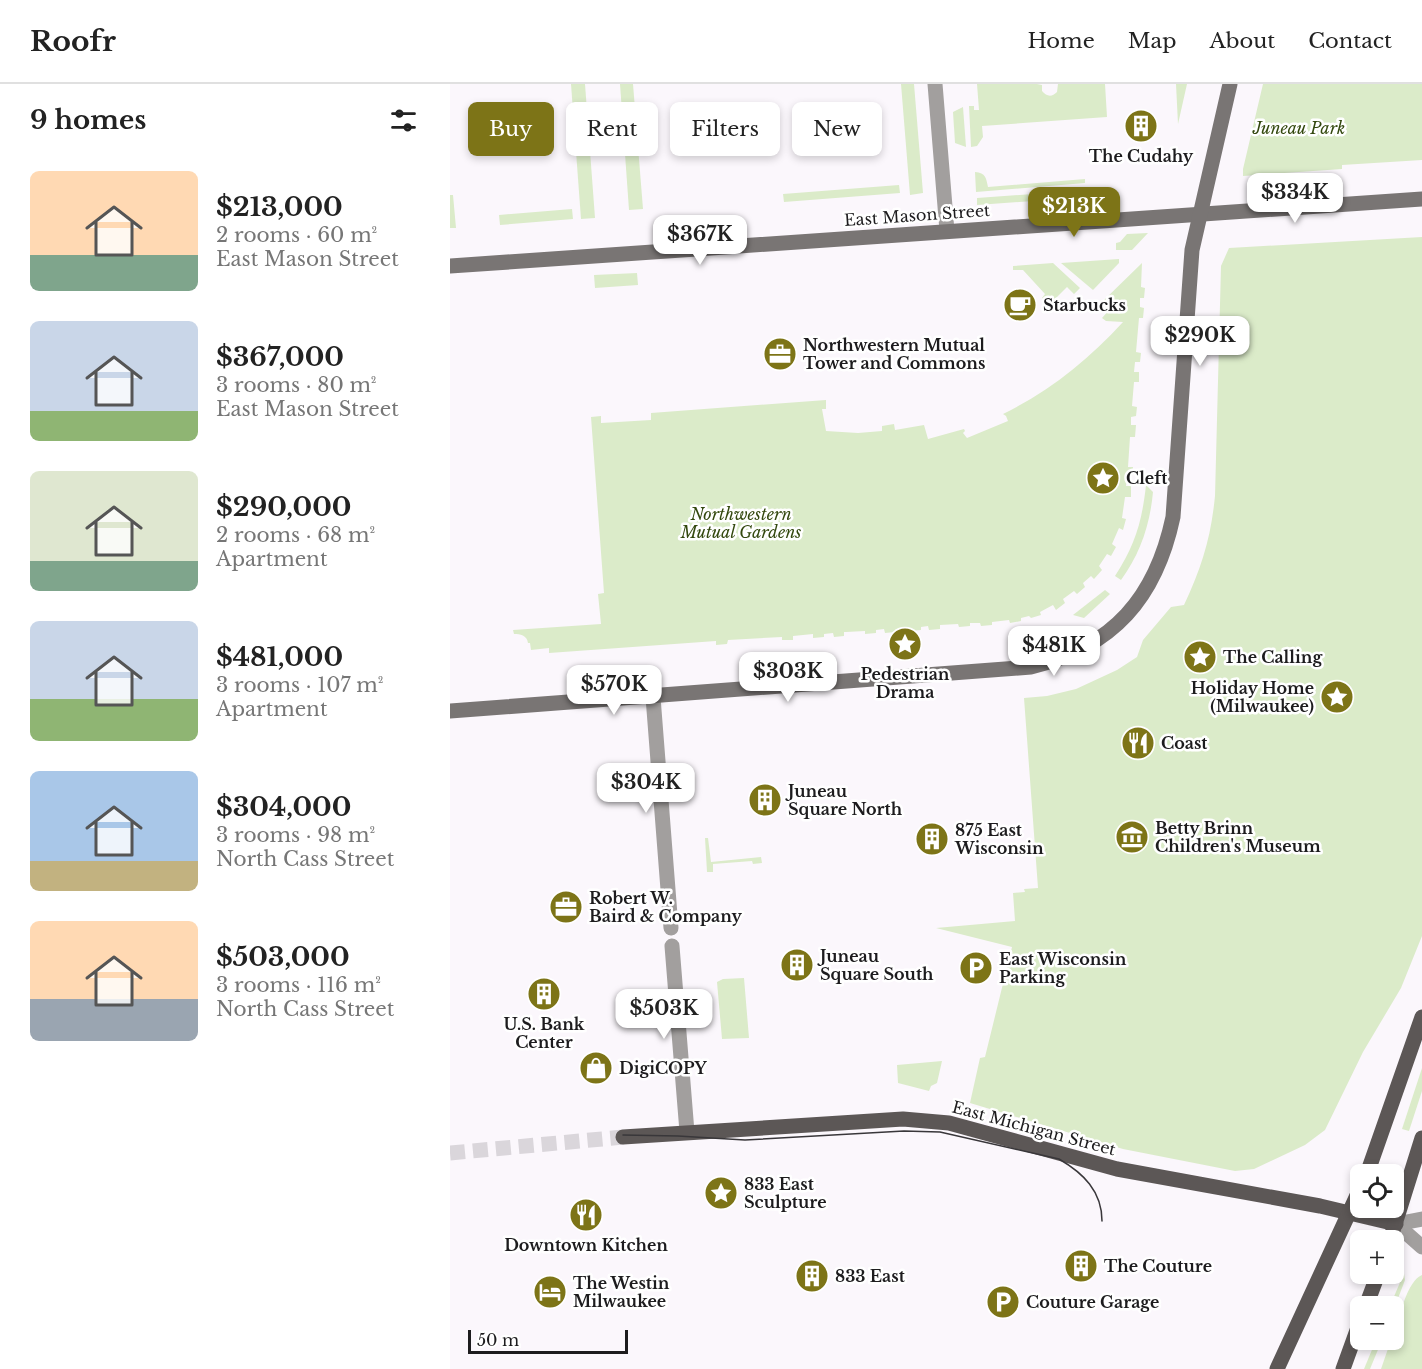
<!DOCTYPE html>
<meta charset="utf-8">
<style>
:root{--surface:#fff;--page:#f2f2f2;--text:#222;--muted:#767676;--line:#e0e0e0;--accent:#7d7417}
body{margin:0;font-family:"Libre Baskerville",serif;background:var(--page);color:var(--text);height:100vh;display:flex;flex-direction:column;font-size:22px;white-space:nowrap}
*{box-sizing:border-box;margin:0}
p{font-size:20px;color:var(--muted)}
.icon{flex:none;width:33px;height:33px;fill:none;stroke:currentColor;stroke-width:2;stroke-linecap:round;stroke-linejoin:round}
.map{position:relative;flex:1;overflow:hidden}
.sheet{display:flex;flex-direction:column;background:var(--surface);width:450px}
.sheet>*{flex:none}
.hud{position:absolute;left:18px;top:18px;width:570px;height:54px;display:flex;gap:12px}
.controls{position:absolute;left:900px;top:1080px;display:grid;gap:12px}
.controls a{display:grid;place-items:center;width:54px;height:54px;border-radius:9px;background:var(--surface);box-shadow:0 3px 9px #0003;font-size:30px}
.scale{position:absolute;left:18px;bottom:15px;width:160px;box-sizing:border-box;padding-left:6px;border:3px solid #1d1c1e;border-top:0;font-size:16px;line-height:21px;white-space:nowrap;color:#1d1c1e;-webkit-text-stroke:4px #fff;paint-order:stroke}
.price{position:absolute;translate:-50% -51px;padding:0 14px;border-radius:12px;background:#fff;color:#222;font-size:20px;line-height:39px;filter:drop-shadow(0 2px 3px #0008)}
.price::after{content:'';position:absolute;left:50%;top:36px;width:18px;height:14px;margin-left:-9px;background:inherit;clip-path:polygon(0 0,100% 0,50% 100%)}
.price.on{background:var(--accent);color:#fff}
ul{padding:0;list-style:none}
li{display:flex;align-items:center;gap:18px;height:150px;padding:0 30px}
li span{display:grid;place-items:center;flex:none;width:168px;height:120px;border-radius:9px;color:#555}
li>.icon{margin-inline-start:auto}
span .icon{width:72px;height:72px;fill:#fffc;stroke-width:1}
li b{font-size:26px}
h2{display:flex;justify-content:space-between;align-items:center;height:72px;padding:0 30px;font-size:26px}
.pill{padding:0 21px;border-radius:9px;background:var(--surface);box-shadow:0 3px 9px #0003;font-size:21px;line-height:54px}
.pill.on{background:var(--accent);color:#fff}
header{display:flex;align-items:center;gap:36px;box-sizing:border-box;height:84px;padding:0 30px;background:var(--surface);border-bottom:2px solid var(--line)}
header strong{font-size:28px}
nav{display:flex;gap:33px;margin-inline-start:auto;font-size:21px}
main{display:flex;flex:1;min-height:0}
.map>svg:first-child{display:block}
.green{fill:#dbebc9}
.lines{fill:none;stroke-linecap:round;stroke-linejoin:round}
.primary-tunnel{stroke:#dad6db;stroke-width:15;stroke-dasharray:15 8;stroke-linecap:butt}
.street{stroke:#a29f9e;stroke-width:15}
.secondary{stroke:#797574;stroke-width:15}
.primary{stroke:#5c5756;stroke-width:15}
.tram{stroke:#39373a;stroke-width:1.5}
.labels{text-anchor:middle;stroke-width:5;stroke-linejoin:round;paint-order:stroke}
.park-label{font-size:16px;font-style:italic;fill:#33480e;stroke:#fff}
.poi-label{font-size:16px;font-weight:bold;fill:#1d1c1e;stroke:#fff;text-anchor:start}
.street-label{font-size:16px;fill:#1d1c1e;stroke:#fff}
</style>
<header>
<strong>Roofr</strong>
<nav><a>Home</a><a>Map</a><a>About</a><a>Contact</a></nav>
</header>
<main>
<section class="sheet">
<h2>9 homes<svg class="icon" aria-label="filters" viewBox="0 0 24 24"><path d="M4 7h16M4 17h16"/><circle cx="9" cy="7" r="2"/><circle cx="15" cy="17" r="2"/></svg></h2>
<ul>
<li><span style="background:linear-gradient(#ffd9b3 70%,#7fa58c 0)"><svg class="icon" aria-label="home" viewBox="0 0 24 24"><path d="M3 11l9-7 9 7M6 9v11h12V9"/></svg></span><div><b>$213,000</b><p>2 rooms · 60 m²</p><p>East Mason Street</p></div></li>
<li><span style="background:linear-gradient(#c9d6e8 75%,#8fb573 0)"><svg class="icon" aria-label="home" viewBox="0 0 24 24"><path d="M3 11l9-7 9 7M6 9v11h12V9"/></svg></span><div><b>$367,000</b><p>3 rooms · 80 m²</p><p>East Mason Street</p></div></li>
<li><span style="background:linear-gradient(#dfe7d0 75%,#7fa58c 0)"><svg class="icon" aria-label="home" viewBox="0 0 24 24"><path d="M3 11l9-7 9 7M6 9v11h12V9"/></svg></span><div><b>$290,000</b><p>2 rooms · 68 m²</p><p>Apartment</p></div></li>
<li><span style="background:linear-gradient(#c9d6e8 65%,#8fb573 0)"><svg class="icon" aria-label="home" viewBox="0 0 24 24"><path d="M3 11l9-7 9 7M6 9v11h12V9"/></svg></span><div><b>$481,000</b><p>3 rooms · 107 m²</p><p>Apartment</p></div></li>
<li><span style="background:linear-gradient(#a9c7e8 75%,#c2b280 0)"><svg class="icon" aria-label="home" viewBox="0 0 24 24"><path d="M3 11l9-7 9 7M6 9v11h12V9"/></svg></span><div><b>$304,000</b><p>3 rooms · 98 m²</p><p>North Cass Street</p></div></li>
<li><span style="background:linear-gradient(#ffd9b3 65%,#9aa5b1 0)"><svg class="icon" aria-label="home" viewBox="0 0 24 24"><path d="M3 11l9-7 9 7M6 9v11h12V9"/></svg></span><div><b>$503,000</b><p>3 rooms · 116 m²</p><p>North Cass Street</p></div></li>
</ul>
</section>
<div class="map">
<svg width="972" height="1285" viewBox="0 0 972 1285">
<rect width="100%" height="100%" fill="#fbf7fc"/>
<g class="green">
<polygon points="121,0 135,0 145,134 131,135"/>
<polygon points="170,0 183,0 193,125 179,126"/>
<polygon points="451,0 464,0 473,109 460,111"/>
<path d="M 527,0 L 587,0 L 592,1 L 592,7 C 597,13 602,13 607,8 L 608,0 L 655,0 L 657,33 L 532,42 L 533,53 L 527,62 L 521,63 L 519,22 L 524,22 L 524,26 L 529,26 Z"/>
<polygon points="726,0 737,0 728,40"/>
<polygon points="813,0 972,0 972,76 892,81 892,85 793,92 793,85"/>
<polygon points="513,23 516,63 505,59 503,28"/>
<path d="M 525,88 C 536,89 536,94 538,103 L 635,95 L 635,99 L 526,108 Z"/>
<polygon points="449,101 450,109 334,118 333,110"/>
<polygon points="637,106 637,113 527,121 527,114"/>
<polygon points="0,111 3,111 6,144 0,144"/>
<polygon points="122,125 123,135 50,141 49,131"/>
<polygon points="698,149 682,166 666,166 666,159 670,158 677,150"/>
<path d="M 972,153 L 972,852 L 951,904 L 913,968 L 875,1046 L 855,1061 L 804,1085 L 785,1087 L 673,1065 L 520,1019 L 530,974 L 535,973 L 562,863 L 486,844 L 565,837 L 563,809 L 575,808 L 574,805 L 588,804 L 574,614 L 597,612 L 626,605 L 667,586 L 687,573 L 693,556 L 721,523 L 734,521 C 752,483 761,453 765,412 L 771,182 L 779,164 Z"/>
<polygon points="669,175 669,179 643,206 611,179"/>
<polygon points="603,179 630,204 624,210 617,203 599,221 592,214 595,210 573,186 563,186 563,182"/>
<path d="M 692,179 L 691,203 L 695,204 L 694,214 L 690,214 L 690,223 L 694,224 L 693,234 L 689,234 L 686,268 L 691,269 L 690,278 L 685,278 L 684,288 L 689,288 L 689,298 L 684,298 L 682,322 L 687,323 L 686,332 L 681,333 L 681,341 L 686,341 L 685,353 L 680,353 L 678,383 L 683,383 L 682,393 L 677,393 L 676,402 L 681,402 L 681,413 L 675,413 L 672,434 L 676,435 L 673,446 L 669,444 L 662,460 L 666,463 L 661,472 L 657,470 L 649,482 L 652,486 L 644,495 L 641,492 L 633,499 L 635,503 L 627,510 L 624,507 L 613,515 L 615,519 L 606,526 L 603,521 L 590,528 L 591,531 L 581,534 L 579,532 L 571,534 L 571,537 L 560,539 L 559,536 L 542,538 L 542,541 L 531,542 L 530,539 L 520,539 L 520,542 L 509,543 L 508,540 L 490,541 L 490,545 L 479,546 L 478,542 L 471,543 L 471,546 L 460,547 L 459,544 L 446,545 L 445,548 L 435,549 L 434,545 L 426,546 L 426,549 L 415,550 L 415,547 L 396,548 L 394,548 L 394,552 L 384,553 L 383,549 L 374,550 L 374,553 L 363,554 L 363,550 L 343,552 L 343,556 L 332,556 L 332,553 L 278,556 L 277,560 L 266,561 L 266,557 L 99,569 L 99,564 L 81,566 L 80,559 L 78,559 C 77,551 70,550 64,550 L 63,546 L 151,540 L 148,510 L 154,509 L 141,333 L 151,332 L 151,339 L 201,336 L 201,329 L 376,316 L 376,325 L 372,325 L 376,347 L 408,349 L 432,347 L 432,342 L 444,340 L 445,346 L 474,341 L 478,355 L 514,345 L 515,347 L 513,349 L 517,354 L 558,337 L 556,332 L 553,330 C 600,307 638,276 673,238 L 656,237 L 652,234 L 660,225 L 652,218 Z"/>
<polygon points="187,189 188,201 145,204 144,191"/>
<path d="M 696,401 L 703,408 C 700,441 690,470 671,496 L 665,492 C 685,461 692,438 696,401 Z"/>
<polygon points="655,506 660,510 634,534 623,531"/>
<polygon points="255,754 258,754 261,778 311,773 312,779 303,780 302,777 263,780 263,788 257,788"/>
<polygon points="294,894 299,954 272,955 267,898 273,895"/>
<polygon points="492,977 487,999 481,1002 479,1007 448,999 447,981"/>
<polygon points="972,984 972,1007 959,1047 952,1045"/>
<polygon points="954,1189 955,1196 944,1225 944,1222 940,1222"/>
<path d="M 972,1191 L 972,1285 L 931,1285 L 941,1256 L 944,1256 L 944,1249 C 949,1234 957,1197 972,1191 Z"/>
<polygon points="926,1256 932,1256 920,1285 914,1285"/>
</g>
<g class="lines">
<polyline class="primary-tunnel" points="0,1069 173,1053"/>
<g class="street">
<polyline points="485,0 497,147"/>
<polyline points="203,613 221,844"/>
<polyline points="222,862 237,1048"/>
<polyline points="946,1140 972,1163"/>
<polyline points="946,1140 972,1135"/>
</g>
<g class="secondary">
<polyline points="0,182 972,115"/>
<path d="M 0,627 L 581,583 C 664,563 706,513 723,433 L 742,166 L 780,0"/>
</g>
<g class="primary">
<polyline points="173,1053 453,1035 499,1039 667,1085 870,1122 946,1140"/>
<polyline points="917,1090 972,933"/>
<polyline points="940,1156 972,1054"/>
<polyline points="916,1222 928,1190"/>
<polyline points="827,1285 910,1105"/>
<polyline points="893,1285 910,1238"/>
</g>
<path class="tram" d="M 173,1051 L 228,1052 L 295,1056 L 454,1047 L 490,1048 L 609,1075 C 633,1089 652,1107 652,1137"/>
</g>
<defs>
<g id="building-disc" transform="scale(1.725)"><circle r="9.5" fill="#7d7417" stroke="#fff"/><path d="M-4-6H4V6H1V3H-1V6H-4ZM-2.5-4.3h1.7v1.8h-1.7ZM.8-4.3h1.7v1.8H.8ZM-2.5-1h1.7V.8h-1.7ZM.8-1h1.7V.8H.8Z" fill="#fff"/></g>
<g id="cafe-disc" transform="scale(1.725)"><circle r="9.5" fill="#7d7417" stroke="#fff"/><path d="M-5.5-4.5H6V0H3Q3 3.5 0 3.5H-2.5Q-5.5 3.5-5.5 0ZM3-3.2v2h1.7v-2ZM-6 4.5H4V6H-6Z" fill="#fff"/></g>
<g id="office-disc" transform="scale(1.725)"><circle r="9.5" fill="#7d7417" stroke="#fff"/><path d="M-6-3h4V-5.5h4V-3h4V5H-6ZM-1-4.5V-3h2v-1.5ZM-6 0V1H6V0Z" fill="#fff"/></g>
<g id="sight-disc" transform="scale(1.725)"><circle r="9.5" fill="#7d7417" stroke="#fff"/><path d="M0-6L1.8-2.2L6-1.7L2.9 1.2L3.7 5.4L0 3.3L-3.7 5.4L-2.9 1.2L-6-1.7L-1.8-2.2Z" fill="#fff"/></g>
<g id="restaurant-disc" transform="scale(1.725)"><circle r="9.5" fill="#7d7417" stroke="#fff"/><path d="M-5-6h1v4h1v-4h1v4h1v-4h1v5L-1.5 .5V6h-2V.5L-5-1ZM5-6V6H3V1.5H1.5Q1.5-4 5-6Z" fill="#fff"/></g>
<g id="museum-disc" transform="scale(1.725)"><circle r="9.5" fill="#7d7417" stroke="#fff"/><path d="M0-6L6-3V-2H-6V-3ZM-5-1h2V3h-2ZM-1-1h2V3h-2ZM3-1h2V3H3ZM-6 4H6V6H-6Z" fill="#fff"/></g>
<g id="parking-disc" transform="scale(1.725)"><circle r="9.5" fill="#7d7417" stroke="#fff"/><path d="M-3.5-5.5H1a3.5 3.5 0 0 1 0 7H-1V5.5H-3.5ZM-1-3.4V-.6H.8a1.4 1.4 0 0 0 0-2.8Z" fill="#fff"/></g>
<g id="shop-disc" transform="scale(1.725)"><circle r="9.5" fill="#7d7417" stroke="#fff"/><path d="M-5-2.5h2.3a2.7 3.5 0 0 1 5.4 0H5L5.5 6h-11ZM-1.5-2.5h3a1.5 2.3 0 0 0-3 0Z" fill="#fff"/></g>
<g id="hotel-disc" transform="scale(1.725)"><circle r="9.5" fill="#7d7417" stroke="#fff"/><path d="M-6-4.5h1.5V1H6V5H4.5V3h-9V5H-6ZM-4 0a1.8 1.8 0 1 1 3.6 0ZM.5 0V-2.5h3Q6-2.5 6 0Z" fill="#fff"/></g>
</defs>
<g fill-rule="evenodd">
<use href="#building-disc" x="691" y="42"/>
<use href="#cafe-disc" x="570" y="221"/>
<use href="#office-disc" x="330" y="270"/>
<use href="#sight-disc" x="653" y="394"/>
<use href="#sight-disc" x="455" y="560"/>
<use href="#sight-disc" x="750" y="573"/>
<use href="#sight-disc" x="887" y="613"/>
<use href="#restaurant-disc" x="688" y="659"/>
<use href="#building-disc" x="315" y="716"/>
<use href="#museum-disc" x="682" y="753"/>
<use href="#building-disc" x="482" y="755"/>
<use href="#office-disc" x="116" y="823"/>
<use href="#building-disc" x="347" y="881"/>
<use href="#parking-disc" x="526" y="884"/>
<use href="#building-disc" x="94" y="910"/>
<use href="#shop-disc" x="146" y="984"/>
<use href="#sight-disc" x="271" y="1109"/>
<use href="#restaurant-disc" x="136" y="1131"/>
<use href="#building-disc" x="631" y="1182"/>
<use href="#building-disc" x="362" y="1192"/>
<use href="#hotel-disc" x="100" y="1208"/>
<use href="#parking-disc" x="553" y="1218"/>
</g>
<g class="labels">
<g class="park-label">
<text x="849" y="50">Juneau Park</text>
<text x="291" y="436">Northwestern<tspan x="291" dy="18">Mutual Gardens</tspan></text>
</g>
<g class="poi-label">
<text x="691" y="78" text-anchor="middle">The Cudahy</text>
<text x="593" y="227">Starbucks</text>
<text x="353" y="267">Northwestern Mutual<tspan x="353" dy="18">Tower and Commons</tspan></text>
<text x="676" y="400">Cleft</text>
<text x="773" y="579">The Calling</text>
<text x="455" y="596" text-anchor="middle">Pedestrian<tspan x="455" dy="18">Drama</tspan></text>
<text x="864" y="610" text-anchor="end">Holiday Home<tspan x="864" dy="18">(Milwaukee)</tspan></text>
<text x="711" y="665">Coast</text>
<text x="338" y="713">Juneau<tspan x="338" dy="18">Square North</tspan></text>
<text x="705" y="750">Betty Brinn<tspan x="705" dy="18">Children's Museum</tspan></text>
<text x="505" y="752">875 East<tspan x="505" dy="18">Wisconsin</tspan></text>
<text x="139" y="820">Robert W.<tspan x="139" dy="18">Baird &amp; Company</tspan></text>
<text x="370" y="878">Juneau<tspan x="370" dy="18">Square South</tspan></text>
<text x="549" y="881">East Wisconsin<tspan x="549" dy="18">Parking</tspan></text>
<text x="94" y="946" text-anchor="middle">U.S. Bank<tspan x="94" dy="18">Center</tspan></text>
<text x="169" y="990">DigiCOPY</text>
<text x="294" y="1106">833 East<tspan x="294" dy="18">Sculpture</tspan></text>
<text x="136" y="1167" text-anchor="middle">Downtown Kitchen</text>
<text x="654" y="1188">The Couture</text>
<text x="385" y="1198">833 East</text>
<text x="123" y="1205">The Westin<tspan x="123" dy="18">Milwaukee</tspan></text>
<text x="576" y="1224">Couture Garage</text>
</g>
<g class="street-label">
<text transform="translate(467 131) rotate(-4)" y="6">East Mason Street</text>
<text transform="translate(584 1044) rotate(15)" y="6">East Michigan Street</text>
</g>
</g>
</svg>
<div class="controls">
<a><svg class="icon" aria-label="locate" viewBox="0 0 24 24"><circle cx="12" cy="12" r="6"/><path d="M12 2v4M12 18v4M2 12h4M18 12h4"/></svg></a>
<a>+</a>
<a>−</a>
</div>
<div class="scale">50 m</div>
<b class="price" style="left:845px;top:140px">$334K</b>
<b class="price on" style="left:624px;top:154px">$213K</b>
<b class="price" style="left:250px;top:182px">$367K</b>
<b class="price" style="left:750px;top:283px">$290K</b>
<b class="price" style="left:604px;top:593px">$481K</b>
<b class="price" style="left:338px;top:619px">$303K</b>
<b class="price" style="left:164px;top:632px">$570K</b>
<b class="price" style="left:196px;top:730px">$304K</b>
<b class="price" style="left:214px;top:956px">$503K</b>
<div class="hud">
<a class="pill on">Buy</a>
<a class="pill">Rent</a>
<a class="pill">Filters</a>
<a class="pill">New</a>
</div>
</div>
</main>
